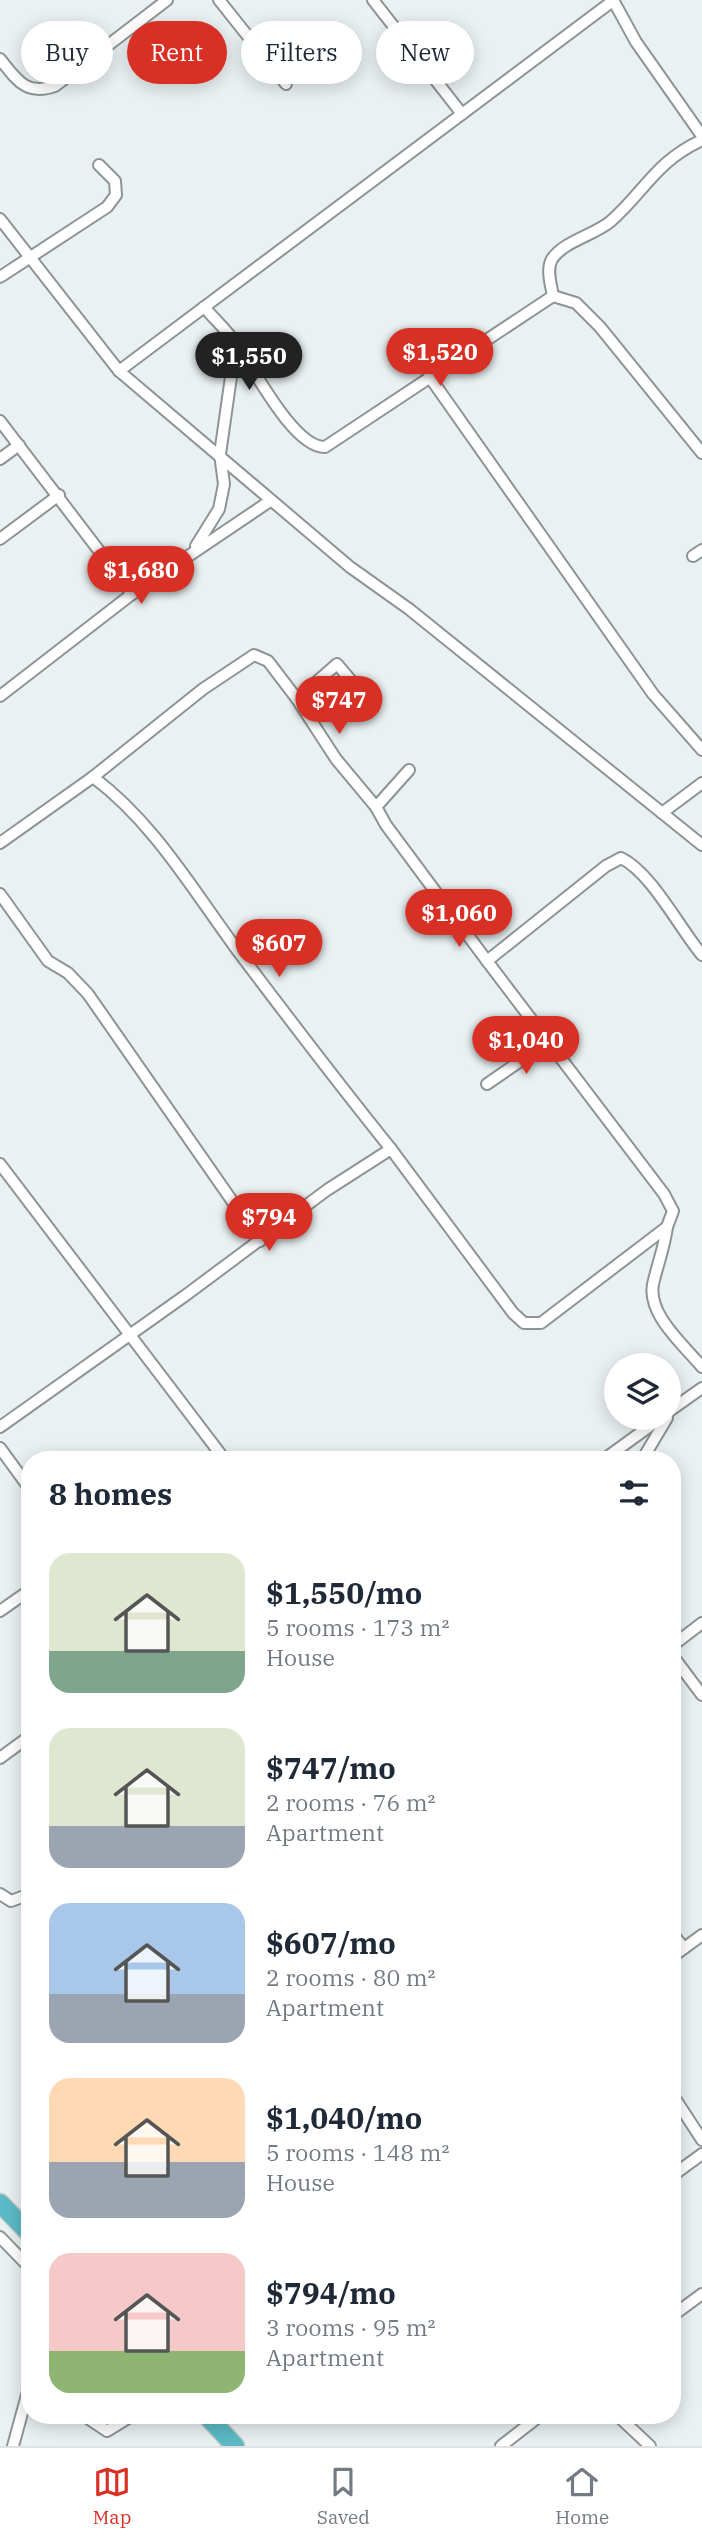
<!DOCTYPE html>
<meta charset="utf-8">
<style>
:root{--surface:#fff;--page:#f2f2f3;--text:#1f2937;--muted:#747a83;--line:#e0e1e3;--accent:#d93025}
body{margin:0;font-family:"IBM Plex Serif",serif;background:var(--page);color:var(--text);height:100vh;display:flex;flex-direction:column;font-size:26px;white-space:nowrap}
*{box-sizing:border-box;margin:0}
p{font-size:23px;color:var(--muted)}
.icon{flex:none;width:38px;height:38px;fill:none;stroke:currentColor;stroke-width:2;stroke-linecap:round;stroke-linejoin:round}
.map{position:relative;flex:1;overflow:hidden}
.drawer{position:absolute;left:21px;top:1451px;width:660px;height:973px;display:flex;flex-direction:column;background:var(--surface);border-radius:28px;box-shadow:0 4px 18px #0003}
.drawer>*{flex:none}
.banner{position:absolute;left:21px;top:21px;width:662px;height:63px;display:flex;gap:14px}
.controls{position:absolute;left:604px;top:1353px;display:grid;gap:14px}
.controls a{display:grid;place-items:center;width:77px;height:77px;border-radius:50%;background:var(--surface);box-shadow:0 4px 18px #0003;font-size:35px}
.price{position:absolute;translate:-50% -60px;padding:0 16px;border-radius:24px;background:var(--accent);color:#fff;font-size:23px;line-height:46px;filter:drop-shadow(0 2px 4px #0008)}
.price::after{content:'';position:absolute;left:50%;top:42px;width:21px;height:16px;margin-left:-10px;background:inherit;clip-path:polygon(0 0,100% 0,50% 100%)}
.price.selected{background:#222;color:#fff}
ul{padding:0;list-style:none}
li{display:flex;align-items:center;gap:21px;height:175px;padding:0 28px}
li span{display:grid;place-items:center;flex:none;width:196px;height:140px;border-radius:21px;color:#555}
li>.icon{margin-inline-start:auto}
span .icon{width:84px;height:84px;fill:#fffc;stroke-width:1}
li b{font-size:30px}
h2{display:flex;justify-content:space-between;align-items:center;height:84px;padding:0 28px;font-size:30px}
.tag{padding:0 24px;border-radius:32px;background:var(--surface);box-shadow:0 4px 18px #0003;font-size:24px;line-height:63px}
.tag.selected{background:var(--accent);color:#fff}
.tab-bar{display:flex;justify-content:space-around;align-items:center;height:98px;border-top:2px solid var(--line);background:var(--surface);font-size:19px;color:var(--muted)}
.tab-bar a{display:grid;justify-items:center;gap:4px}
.tab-bar .selected{color:var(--accent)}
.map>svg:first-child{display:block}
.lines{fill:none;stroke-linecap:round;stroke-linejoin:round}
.minor-casing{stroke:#8e9495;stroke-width:14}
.trunk-casing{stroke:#cbcccc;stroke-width:21}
.minor{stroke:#fff;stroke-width:10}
.trunk{stroke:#5bbac6;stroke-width:18}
</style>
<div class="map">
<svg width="702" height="2446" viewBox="0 0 702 2446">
<rect width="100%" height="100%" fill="#eaf1f2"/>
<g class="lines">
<g class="minor-casing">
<g id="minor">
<polyline points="219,0 286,84"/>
<polyline points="373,0 462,114"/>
<polyline points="613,0 636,42 702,136"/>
<path d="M 0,59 C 17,80 26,96 55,86 L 167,0"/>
<polyline points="0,219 119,371 350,567 409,609 702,845"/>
<polyline points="0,277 107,207 116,195 115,181 99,165"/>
<path d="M 553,296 C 551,285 546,269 552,259 C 564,241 595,235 611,221 C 646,190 655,162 702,140"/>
<path d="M 204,307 C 215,320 228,331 237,345 C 254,369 294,448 325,447 L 553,296 L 576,303 L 600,327 L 702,453"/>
<polyline points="119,371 614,0"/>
<polyline points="429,376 653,694 702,750"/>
<polyline points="0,421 132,594"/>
<polyline points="0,459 19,445"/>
<polyline points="0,539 59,495"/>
<polyline points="196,546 219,509 224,484 220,454 236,342"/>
<polyline points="693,556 702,550"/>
<polyline points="359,690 337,664 297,699 336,759 376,807"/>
<polyline points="0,696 132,594 270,501"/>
<polyline points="409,770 376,807 386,825 487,961"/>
<polyline points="93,777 203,689 254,655 268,661 297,699"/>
<polyline points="662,813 702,783"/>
<path d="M 0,843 L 93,777 C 153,822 191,887 235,947 C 286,1015 338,1083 391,1149"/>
<polyline points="0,894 48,961 68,973 88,994 260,1241"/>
<polyline points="487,1084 548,1042"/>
<polyline points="0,1164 225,1460"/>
<path d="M 667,1227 C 664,1248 659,1260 654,1280 C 644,1312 683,1344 702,1367"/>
<polyline points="668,1412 702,1388"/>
<path d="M 0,1427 L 186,1295 L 327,1190 L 391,1149 L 513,1313 L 524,1323 L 541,1323 L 667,1227 L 673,1211 L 664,1194 L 487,961 L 606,866 L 621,858 C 651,872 680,929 702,955"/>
<polyline points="0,1448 30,1489"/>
<polyline points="603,1460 661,1418"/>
<polyline points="642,1460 667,1418"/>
<polyline points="0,1611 30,1590"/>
<polyline points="672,1646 702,1623"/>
<polyline points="672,1655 702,1695"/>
<polyline points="0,1758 30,1736"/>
<polyline points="0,1894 11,1901 30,1894"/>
<polyline points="672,1933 684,1948"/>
<polyline points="672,1957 702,1935"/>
<polyline points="30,1962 30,1983"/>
<polyline points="672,2094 702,2140"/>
<polyline points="672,2176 702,2154"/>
<polyline points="0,2237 30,2268"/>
<polyline points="672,2316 702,2294"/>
<polyline points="83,2415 107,2431 133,2415"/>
<polyline points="617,2415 650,2446"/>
<polyline points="13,2446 30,2384"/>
<polyline points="501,2446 541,2415"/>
</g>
</g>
<g class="trunk-casing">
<g id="trunk">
<polyline points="0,2203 30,2234"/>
<polyline points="206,2415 235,2446"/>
</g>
</g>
<use href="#minor" class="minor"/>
<use href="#trunk" class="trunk"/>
</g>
</svg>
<div class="controls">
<a><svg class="icon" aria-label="layers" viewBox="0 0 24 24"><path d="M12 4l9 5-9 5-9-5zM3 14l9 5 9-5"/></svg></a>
</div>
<b class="price" style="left:440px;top:388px">$1,520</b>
<b class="price selected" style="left:249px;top:392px">$1,550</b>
<b class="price" style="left:141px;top:606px">$1,680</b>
<b class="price" style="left:339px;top:736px">$747</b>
<b class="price" style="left:459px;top:949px">$1,060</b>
<b class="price" style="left:279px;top:979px">$607</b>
<b class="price" style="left:526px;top:1076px">$1,040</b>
<b class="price" style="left:269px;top:1253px">$794</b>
<div class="banner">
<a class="tag">Buy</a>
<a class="tag selected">Rent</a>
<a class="tag">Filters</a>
<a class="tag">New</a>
</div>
<section class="drawer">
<h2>8 homes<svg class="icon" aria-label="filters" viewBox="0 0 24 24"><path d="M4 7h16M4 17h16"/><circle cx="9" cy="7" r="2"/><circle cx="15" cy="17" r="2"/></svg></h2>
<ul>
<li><span style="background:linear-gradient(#dfe7d0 70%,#7fa58c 0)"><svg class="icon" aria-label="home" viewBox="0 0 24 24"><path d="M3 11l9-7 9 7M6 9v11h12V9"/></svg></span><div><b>$1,550/mo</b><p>5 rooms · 173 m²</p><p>House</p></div></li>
<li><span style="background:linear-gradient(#dfe7d0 70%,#9aa5b1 0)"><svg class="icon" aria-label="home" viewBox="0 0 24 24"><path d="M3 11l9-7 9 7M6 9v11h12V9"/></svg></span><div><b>$747/mo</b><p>2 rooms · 76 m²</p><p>Apartment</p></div></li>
<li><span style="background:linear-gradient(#a9c7e8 65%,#9aa5b1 0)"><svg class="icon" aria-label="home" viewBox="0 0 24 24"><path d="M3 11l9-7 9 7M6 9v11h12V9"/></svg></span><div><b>$607/mo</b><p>2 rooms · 80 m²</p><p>Apartment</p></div></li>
<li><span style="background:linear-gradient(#ffd9b3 60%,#9aa5b1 0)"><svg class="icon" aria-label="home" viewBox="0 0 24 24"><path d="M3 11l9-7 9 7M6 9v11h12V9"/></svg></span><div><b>$1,040/mo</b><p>5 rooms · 148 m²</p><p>House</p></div></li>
<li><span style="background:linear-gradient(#f6c9c9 70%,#8fb573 0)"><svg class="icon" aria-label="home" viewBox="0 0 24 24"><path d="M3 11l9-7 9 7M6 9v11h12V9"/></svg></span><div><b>$794/mo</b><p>3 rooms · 95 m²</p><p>Apartment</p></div></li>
</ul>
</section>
</div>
<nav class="tab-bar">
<a class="selected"><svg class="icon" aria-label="map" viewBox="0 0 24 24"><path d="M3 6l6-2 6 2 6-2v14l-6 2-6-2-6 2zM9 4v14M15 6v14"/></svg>Map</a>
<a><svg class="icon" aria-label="saved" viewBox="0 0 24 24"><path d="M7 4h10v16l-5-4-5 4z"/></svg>Saved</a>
<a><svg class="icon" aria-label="home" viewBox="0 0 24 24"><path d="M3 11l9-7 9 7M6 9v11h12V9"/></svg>Home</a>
</nav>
